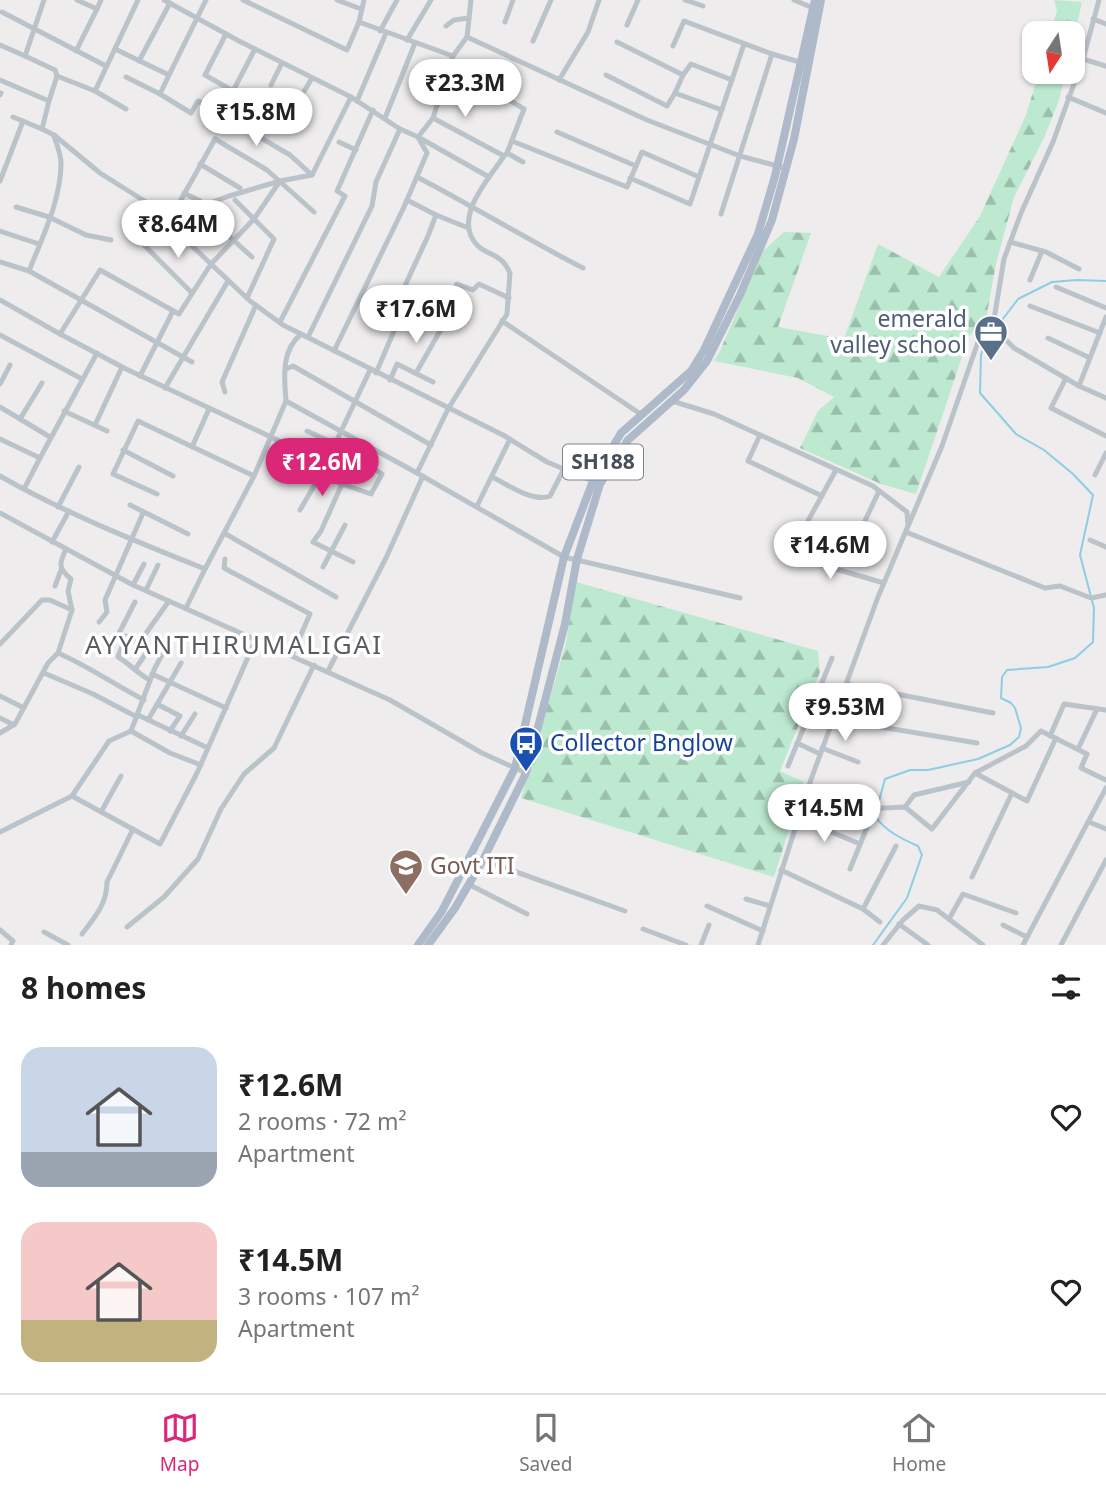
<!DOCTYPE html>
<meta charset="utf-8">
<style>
:root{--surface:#fff;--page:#f2f2f2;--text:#222;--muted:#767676;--line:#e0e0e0;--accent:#db2777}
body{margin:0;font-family:"Noto Sans",sans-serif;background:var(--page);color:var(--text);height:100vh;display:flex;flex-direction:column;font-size:26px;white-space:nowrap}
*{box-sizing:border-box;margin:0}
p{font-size:23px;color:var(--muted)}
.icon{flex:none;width:38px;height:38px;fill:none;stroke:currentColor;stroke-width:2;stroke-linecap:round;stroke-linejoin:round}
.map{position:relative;height:945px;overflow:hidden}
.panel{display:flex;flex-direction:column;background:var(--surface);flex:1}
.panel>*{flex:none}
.needle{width:46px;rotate:192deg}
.fabs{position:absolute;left:1022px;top:21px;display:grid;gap:14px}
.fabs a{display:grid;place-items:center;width:63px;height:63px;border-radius:14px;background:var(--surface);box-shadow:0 2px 5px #0004;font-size:35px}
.price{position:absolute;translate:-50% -60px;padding:0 16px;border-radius:24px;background:#fff;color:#222;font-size:23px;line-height:46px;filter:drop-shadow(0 2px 4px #0008)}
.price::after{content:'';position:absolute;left:50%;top:42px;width:21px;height:16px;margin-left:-10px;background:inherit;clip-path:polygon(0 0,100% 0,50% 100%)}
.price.current{background:var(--accent);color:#fff}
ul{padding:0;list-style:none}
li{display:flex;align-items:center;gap:21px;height:175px;padding:0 21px}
li span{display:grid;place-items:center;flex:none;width:196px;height:140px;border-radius:21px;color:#555}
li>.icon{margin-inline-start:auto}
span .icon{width:84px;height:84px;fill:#fffc;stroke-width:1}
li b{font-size:30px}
h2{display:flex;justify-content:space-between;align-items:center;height:84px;padding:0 21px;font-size:30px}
.tabs{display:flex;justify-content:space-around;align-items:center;height:98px;border-top:2px solid var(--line);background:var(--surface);font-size:19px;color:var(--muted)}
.tabs a{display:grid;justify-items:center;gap:4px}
.tabs .current{color:var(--accent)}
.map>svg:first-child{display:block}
.forest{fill:url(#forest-firs)}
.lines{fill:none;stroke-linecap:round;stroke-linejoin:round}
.stream{stroke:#8ecde2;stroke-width:2}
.street{stroke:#bbc3ca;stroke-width:5}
.primary{stroke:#aebac9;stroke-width:8}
.labels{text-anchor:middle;stroke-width:7;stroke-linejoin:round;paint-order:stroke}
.shield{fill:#fff;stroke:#7e8389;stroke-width:2}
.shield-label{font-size:21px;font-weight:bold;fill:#464e57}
.service-label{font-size:23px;fill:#4e5e75;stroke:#fff;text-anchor:end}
.transit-label{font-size:23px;fill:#164399;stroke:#fff;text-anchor:start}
.education-label{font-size:23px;fill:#785e54;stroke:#fff;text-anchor:start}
.quarter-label{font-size:26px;letter-spacing:2px;fill:#595c60;stroke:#fff}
</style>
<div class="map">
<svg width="1106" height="945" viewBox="0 0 1106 945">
<defs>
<pattern id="forest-firs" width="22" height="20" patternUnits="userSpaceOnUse" patternTransform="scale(1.75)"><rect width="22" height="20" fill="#bde9d0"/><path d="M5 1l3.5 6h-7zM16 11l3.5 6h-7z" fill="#9bbfac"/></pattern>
</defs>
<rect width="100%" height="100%" fill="#eeecec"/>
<g class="forest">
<polygon points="1054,0 1082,2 1073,42 1073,33 1050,33 1057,11"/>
<polygon points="1039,72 1066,72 1059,100 1044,138 1014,197 996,264 986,319 969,336 916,494 881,484 800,448 818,411 834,397 798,378 714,361 720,351 763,251 784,232 811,233 778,327 844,339 878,244 939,277 980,216 1026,115"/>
<polygon points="576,582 818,651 820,672 780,771 804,782 774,877 521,798 566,643"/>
</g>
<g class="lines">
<g class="stream">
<polyline points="877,808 885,779 910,770 928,770 978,759 1010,745 1019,737 1021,728 1015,708 1011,703 1001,698 1002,677 1007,670 1048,667 1075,658 1093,642 1094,608 1080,555 1093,495 1073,474 1044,450 1016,434 980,393 981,355 986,341 1018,299 1052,282 1077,280 1106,281"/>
<path d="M 873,945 L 907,898 L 922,855 L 918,846 C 902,839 885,831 875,816 L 876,813"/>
</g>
<g class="street">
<polyline points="44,0 25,56 55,70 57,76"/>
<polyline points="77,0 97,9 101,0"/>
<polyline points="164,0 239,41 351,97 400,129 418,137 433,118"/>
<polyline points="243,0 347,50 359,22"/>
<polyline points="337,0 361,9"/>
<polyline points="364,0 359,22 453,56 467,37"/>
<polyline points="471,0 467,37 647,120 740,156 785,168"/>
<polyline points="685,0 703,6"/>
<polyline points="794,0 813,8"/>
<polyline points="2,12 106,66"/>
<polyline points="1093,19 1106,24"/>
<polyline points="505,22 513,0"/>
<polyline points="627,25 638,0"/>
<polyline points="446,26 454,20 469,18"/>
<polyline points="380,31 397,0"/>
<polyline points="226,34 205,75 233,91 255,49"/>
<polyline points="407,40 431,0"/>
<polyline points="533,41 551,0"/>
<polyline points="617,42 683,75 675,93 722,110"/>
<polyline points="0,45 25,56"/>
<polyline points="673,46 684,21 772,54"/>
<polyline points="115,49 169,75 160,94 191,113 198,101 290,155 312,175 280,181 254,219 211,264 250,301 283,325 503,435 547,462 595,482"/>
<polyline points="76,51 97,9"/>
<polyline points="453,56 433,118 504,156 507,153 523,162"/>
<polyline points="1083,59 1106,66"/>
<polyline points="139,61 170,3"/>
<polyline points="449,68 469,76 524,109 507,153"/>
<polyline points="169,75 206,0"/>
<polyline points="606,75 667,106 675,93"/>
<polyline points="683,75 691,64 732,80"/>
<polyline points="126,77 160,94"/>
<polyline points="0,80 49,101 57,76 95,91 138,0"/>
<polyline points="559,80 588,32 599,0"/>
<polyline points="271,85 282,63"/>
<polyline points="95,91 126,109"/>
<polyline points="0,95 1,93"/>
<polyline points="1068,97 1106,113"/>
<polyline points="299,100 312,78"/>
<polyline points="357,101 386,33"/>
<polyline points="13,117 42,129"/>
<polyline points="385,118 415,43"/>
<polyline points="557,132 636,166"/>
<polyline points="512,141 627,187 642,152 699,177"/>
<polyline points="339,142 356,150"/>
<path d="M 504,156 C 488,180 451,219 478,246 C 484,252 494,254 501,260 C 505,263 508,269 510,273 L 507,314 L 448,409 L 417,473 L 564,557 L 740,598"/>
<polyline points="200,164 240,188"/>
<polyline points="312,175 351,97"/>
<path d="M 417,177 C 473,206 526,239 583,268"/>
<polyline points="630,178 690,204 744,44"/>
<polyline points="0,181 23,121"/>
<polyline points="184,193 200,201"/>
<polyline points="235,200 274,239 247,298"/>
<polyline points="16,207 49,217 86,235 111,240"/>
<polyline points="721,214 772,54 803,63"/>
<polyline points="436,215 466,227"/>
<polyline points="207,216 252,257"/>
<polyline points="172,217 229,196 280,181"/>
<polyline points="168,223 215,139 267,170 314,212"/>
<polyline points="0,231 39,244"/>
<polyline points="1010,242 1046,252 1079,269"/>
<polyline points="144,245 192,293"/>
<path d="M 0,262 L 29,271 C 42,238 61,200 61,163 C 61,155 57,145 54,136"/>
<polyline points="29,271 192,362"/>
<polyline points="1030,280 1042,251"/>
<polyline points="1056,287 1106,308"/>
<polyline points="0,300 60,334 100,270 179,314 211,264 146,202 100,173 54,135 42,129 49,101"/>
<polyline points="1030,306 1100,333"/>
<polyline points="443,311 457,284 473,290 479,284 509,298"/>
<polyline points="502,321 642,415"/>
<polyline points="280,322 345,196 337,191 373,110"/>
<polyline points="990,324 1014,348 1079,386 1106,398"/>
<polyline points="60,334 126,369 303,452 298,462 342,484"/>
<polyline points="0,335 82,379"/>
<polyline points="308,337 372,206 376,182 400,129"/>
<polyline points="1048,338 1090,358"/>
<polyline points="334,351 404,207 427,153 418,137 489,177"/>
<polyline points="286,369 293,366 431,445"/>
<polyline points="376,373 397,324 396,305 428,236 436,215 407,200"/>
<polyline points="416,373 440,331"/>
<polyline points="140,376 173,311"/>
<polyline points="1066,378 1051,408 1106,436"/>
<polyline points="390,380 397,364 433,382"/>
<polyline points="0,384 10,365"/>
<polyline points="1079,386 1106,317"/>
<polyline points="165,388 228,281"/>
<polyline points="225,392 222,382 256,305"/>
<path d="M 286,401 C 284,377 281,351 301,334"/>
<polyline points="672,401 714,414 873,486 907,512 908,526 878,597 809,785 758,945"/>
<polyline points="0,407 50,437"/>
<polyline points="64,411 107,431"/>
<polyline points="20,419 42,383"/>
<polyline points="95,425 122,367"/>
<polyline points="307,431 335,444 382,474 371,494 342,484 321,531 313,542 353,562"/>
<polyline points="760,435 748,461 822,496"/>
<polyline points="0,439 40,458 24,489"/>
<polyline points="335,444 370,370"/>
<polyline points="192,447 209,409"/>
<polyline points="123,450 173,476"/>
<polyline points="40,458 97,353"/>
<polyline points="1095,475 1106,453"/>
<path d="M 0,476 C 65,513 135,541 205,569 L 254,476 L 286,401 L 417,473"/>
<path d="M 492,477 C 507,484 533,503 550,496 L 564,469"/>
<polyline points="157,494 113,474 138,421 254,476"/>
<polyline points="130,505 188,534"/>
<polyline points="477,506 510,439"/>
<polyline points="58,507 79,467"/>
<polyline points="300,510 321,474"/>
<polyline points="0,513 133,585 390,700 482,753 526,773"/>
<polyline points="864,523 879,491"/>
<polyline points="909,524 942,446 978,342 994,319 1004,259 1021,213 1053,142 1083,59 1099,0"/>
<polyline points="804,528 836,470"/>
<polyline points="906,532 1045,588 1060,586 1091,598 1106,595"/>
<polyline points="224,533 336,597"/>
<polyline points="1090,540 1106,547"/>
<polyline points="52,542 69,511"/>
<polyline points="784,554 884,583"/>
<polyline points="225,559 224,568 310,614 292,655"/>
<polyline points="323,567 345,525"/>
<polyline points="133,585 144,564"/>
<polyline points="55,586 61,570"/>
<polyline points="146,590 158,565"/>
<polyline points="186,608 205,569"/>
<polyline points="99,622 107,612 105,600 143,513"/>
<polyline points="125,636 161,656"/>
<path d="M 126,636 L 118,657 C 130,664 138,674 150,680"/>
<polyline points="139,643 169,601"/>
<polyline points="0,644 42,600 50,600 72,610"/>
<polyline points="112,647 135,602"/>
<path d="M 58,653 C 88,666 115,685 144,700"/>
<polyline points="136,668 149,649"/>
<polyline points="328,671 386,558 423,476"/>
<polyline points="44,673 93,694 137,717"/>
<polyline points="152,674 226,708"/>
<polyline points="846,684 993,713"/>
<polyline points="0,696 24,708"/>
<polyline points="157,704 180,716 170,731"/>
<polyline points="138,715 208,748"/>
<polyline points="0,718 14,725"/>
<polyline points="833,719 977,743"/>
<polyline points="148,720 181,663"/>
<polyline points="131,731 170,753 201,765"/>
<path d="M 0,733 L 15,724 L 48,663 L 58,653 L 72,610 L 68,591 L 71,579 C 58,568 59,564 66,549"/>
<polyline points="181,736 195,714"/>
<polyline points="1050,736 1064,704 1106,710"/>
<polyline points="797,743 820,754"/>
<polyline points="822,748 858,762"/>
<polyline points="1078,749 1097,709"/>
<polyline points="788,766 832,658"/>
<polyline points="975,773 1027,801 1056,738"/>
<polyline points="809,785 863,809 905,807 932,829 975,773 1026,746 1041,731 1087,754 1081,768 1106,780"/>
<polyline points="72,796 109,741 131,731 154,670 171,637"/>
<polyline points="905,807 914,795 969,782"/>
<polyline points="101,812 121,776"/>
<polyline points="798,818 860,844"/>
<polyline points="1089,822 1106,829"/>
<polyline points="0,832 72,796 160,844 197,773 256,639"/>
<polyline points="483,860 625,911"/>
<polyline points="850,869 875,808"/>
<polyline points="781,870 863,909"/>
<polyline points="972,877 1012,793"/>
<polyline points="468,884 527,914"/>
<polyline points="746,899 770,906"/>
<polyline points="707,906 763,931"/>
<polyline points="949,919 963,894 1016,913"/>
<polyline points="880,922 863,909 896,846"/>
<polyline points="899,924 928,945"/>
<polyline points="1003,925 1027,937"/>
<polyline points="127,927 164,897 198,859 221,809 244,774 274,748 314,665"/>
<polyline points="643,929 686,945"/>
<polyline points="0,930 13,941 11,945"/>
<polyline points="44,932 68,945"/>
<path d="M 82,934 C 95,917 107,904 107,882 L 133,829"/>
<polyline points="701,945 709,925"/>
<polyline points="883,945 903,920 919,906 937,910 983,945"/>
<polyline points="1023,945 1106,788"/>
<polyline points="1061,945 1106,860"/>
</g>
<g class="primary">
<polyline points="418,945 442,911 515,768 564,557 593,481 621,433 691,371 704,350 758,234 775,176 815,0"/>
<polyline points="428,945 455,908 483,860 526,773 565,624 577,559 600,484 628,440 684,390 707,361 740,295 772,220 794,139 821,0"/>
</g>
</g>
<defs>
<g id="office-pin" transform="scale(1.75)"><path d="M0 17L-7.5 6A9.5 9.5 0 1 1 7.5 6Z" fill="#5c6f8a" stroke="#fff"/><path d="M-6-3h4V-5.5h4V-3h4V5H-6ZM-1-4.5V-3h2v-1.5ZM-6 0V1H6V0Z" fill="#fff"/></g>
<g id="bus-pin" transform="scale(1.75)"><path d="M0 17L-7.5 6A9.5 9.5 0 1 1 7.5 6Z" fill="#1a4fb4" stroke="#fff"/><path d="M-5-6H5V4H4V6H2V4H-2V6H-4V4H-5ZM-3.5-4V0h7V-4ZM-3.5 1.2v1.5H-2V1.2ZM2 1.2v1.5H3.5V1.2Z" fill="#fff"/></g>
<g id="university-pin" transform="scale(1.75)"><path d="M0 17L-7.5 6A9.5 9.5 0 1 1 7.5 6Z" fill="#8d6e63" stroke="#fff"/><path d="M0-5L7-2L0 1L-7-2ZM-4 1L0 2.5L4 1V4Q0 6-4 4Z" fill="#fff"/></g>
</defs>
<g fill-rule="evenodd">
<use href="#office-pin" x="991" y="332"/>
<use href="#bus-pin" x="526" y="743"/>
<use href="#university-pin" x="406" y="866"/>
</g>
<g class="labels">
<rect class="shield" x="563" y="444.5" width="80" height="35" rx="5"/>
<g class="shield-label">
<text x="603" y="469">SH188</text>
</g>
<g class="service-label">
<text x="967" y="327">emerald<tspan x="967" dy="26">valley school</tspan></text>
</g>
<g class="transit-label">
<text x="550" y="751">Collector Bnglow</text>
</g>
<g class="education-label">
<text x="430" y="874">Govt ITI</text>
</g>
<g class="quarter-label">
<text x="234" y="654">AYYANTHIRUMALIGAI</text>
</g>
</g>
</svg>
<div class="fabs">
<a><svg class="needle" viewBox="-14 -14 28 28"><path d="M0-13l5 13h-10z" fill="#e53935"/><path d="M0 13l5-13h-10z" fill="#767676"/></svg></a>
</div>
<b class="price" style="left:465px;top:119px">₹23.3M</b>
<b class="price" style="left:256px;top:148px">₹15.8M</b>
<b class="price" style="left:178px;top:260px">₹8.64M</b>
<b class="price" style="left:416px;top:345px">₹17.6M</b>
<b class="price current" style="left:322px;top:498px">₹12.6M</b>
<b class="price" style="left:830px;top:581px">₹14.6M</b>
<b class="price" style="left:845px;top:743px">₹9.53M</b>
<b class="price" style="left:824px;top:844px">₹14.5M</b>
</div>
<section class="panel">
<h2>8 homes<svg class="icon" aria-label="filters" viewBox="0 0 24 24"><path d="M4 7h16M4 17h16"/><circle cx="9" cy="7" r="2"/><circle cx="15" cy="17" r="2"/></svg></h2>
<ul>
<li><span style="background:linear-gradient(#c9d6e8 75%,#9aa5b1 0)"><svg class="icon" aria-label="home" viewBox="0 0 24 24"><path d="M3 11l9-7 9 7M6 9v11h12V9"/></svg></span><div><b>₹12.6M</b><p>2 rooms · 72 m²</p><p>Apartment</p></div><svg class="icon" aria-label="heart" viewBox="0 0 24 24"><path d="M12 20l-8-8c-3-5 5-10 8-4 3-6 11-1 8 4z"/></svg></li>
<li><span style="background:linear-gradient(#f6c9c9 70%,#c2b280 0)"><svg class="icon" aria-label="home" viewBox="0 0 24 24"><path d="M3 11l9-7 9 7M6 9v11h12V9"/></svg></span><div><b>₹14.5M</b><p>3 rooms · 107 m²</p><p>Apartment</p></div><svg class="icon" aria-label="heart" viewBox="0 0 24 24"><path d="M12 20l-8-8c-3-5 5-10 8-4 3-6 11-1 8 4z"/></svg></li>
</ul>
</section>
<nav class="tabs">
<a class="current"><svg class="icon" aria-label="map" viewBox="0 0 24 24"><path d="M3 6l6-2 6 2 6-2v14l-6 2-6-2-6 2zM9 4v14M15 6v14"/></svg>Map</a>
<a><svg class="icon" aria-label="saved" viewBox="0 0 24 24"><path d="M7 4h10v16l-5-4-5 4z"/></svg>Saved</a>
<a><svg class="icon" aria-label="home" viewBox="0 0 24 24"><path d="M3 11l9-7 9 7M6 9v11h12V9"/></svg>Home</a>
</nav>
